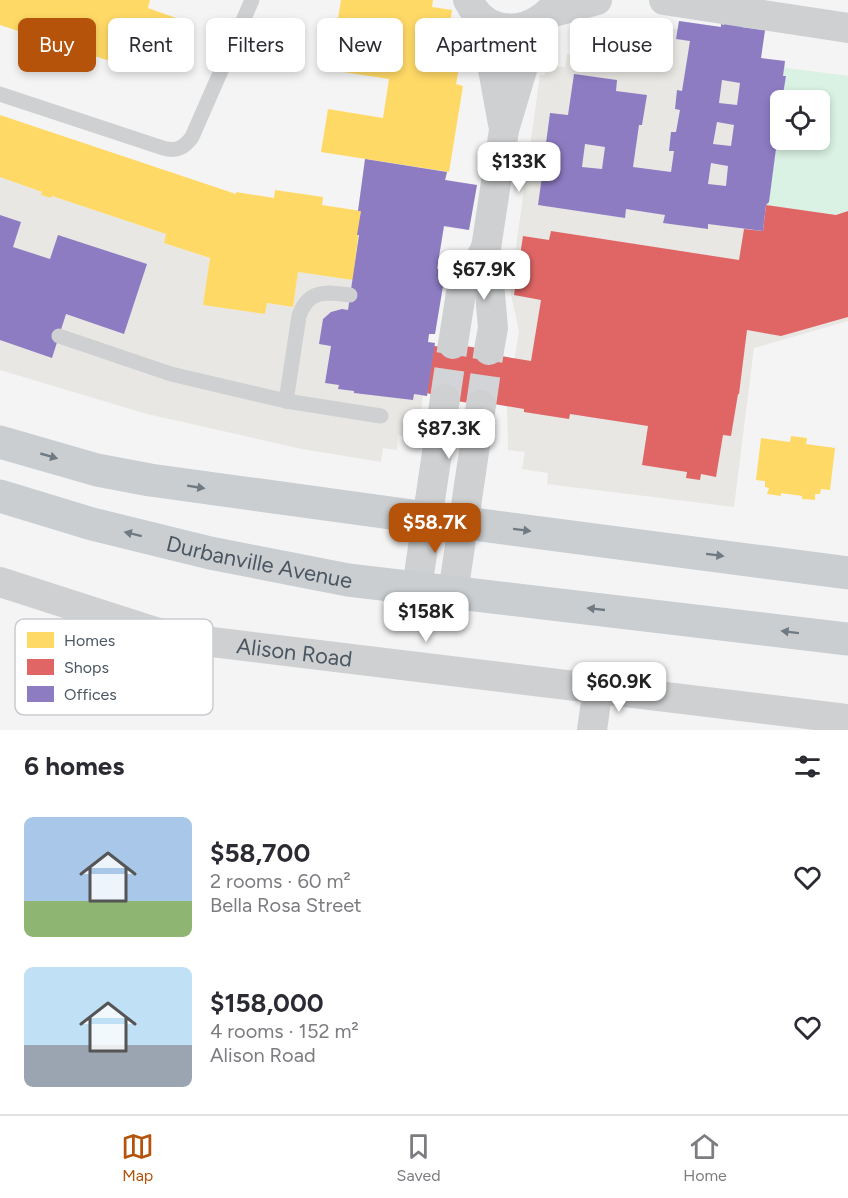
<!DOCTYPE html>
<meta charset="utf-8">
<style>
:root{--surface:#fff;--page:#f2f2f3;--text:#2b2b33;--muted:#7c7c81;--line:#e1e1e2;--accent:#b45309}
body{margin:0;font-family:Figtree,sans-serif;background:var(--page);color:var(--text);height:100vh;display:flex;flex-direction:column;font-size:22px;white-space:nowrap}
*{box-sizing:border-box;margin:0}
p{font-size:20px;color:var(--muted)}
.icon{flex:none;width:33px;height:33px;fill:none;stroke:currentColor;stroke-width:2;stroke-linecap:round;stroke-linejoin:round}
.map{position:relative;height:730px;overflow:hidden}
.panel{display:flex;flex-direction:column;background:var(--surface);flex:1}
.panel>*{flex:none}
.hud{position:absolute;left:18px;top:18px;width:813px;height:54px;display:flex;gap:12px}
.tools{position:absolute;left:770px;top:90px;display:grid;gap:12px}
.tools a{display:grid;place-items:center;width:60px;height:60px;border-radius:9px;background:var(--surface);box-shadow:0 3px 9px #0003;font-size:30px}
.price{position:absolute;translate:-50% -51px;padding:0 14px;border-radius:12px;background:#fff;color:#222;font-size:20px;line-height:39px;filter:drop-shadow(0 2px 3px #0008)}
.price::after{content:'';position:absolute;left:50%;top:36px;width:18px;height:14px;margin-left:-9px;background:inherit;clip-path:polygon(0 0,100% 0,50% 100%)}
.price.active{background:var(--accent);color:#fff}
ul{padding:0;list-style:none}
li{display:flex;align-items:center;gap:18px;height:150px;padding:0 24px}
li span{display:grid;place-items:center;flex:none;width:168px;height:120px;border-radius:9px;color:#555}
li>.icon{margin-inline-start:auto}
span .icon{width:72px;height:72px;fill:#fffc;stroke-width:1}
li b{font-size:26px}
h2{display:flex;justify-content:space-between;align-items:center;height:72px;padding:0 24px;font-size:26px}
.pill{padding:0 21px;border-radius:9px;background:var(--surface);box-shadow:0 3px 9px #0003;font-size:21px;line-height:54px}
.pill.active{background:var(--accent);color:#fff}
.menu{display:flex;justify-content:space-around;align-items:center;height:84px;border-top:2px solid var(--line);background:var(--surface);font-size:16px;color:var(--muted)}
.menu a{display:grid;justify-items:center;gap:3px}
.menu .active{color:var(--accent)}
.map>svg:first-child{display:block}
.commercial{fill:#e8e7e3;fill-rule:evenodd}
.green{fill:#d9f2e3}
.homes{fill:#ffd966}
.shops{fill:#e06666}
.offices{fill:#8e7cc3;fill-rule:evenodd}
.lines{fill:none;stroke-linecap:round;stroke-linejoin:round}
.street-tunnel{stroke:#d2d4d7;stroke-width:30;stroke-dasharray:30 15;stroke-linecap:butt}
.lane{stroke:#ced0d2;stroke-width:15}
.street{stroke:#ced0d2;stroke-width:30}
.primary{stroke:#caced1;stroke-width:33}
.oneway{fill:#707a83}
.labels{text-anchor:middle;stroke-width:6;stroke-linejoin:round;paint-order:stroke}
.street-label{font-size:22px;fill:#4a5661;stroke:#fff}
.key{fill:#fff;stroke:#c9ccd0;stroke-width:1.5}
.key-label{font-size:16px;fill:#4a5661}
</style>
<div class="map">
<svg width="848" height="730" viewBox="0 0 848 730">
<rect width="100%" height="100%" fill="#f4f4f4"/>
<g class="commercial">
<path d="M 611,18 L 653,22 L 653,26 L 677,29 L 679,21 L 720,27 L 721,24 L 765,30 L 761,58 L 785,61 L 785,68 L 848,76 L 848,321 L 754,348 L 734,507 L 547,484 L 548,473 L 522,469 L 525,452 L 508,450 L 507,406 L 519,331 L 510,290 L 540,75 L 545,75 L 546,65 L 565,67 L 567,54 L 591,57 L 595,30 L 601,21 ZM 780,100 L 819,100 L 819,140 L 780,140 Z"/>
<polygon points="365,159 447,172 446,180 477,185 469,230 444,227 437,268 439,269 438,279 444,280 435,334 429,334 428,342 435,343 427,396 423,396 420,420 409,437 398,435 397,450 383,448 381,462 302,449 147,414 0,370 0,177 42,192 41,195 51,198 52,196 166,234 164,243 210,258 204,305 265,314 267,303 293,307 298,272 353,280 359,236 357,235 358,211"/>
</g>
<polygon class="green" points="784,68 848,76 848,211 836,215 766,205 769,202 780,118 780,140 819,140 819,100 782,100 786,77 783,76"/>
<g class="homes">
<polygon points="0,0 150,0 148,8 176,18 173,28 168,26 160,53 139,46 137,53 124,49 119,64 0,25"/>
<polygon points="341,0 433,0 432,7 452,10 447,43 467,46 463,69 459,68 456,84 463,86 449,172 321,152 328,109 383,118 389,79 330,70"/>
<polygon points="0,115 236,194 236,192 274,198 275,190 323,197 322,205 361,211 353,280 298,272 293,307 267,303 265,314 203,305 210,258 164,243 166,234 52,196 51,198 41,195 42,192 0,177"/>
<polygon points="791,436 807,438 806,444 835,448 830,490 821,489 820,494 815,494 815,500 802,499 802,496 781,493 781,496 767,494 769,488 765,487 765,481 756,480 761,438 790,442"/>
</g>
<polygon class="shops" points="766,205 836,215 848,211 848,317 781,336 747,330 739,394 738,394 731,436 723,435 716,477 701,474 700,480 686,478 687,472 642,465 648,426 570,414 569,419 524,412 524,409 494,404 493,407 445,399 427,393 434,346 444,347 453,344 502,352 501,356 531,361 541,300 514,295 523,236 549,240 551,231 739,260 744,229 763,231"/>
<g class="offices">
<path d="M 724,20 L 742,22 L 741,27 L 765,30 L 761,58 L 785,61 L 783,76 L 786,76 L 782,100 L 780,100 L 780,118 L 769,202 L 766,205 L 763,231 L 708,224 L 708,229 L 663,223 L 665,215 L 626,209 L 625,218 L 538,205 L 543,169 L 539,169 L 541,151 L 545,151 L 550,113 L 568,115 L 574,74 L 617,80 L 616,91 L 647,95 L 642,125 L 639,125 L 633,167 L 671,172 L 674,151 L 669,151 L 671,132 L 676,132 L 680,110 L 675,109 L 677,90 L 682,91 L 690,41 L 676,39 L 679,21 L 721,27 L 721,24 L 724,25 ZM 722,80 L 740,83 L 737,105 L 719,103 ZM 717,122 L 734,125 L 731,146 L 713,144 ZM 585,144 L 605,147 L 602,169 L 582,167 ZM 711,163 L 728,166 L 726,186 L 708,184 Z"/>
<polygon points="365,159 447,172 445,180 477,185 469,230 444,226 437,269 439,269 438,279 444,280 435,334 429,334 428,342 435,343 427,396 414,394 413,400 354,393 354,391 338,389 339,385 325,383 331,346 319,344 323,319 331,312 342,309 348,310 359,235 357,235 361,211 358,211"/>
<polygon points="0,215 21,222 13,247 50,259 58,235 147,264 124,334 66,314 52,358 0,340"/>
</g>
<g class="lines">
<g class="street-tunnel">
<polyline points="445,399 453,344"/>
<polyline points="481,405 489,350"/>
</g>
<g class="lane">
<path d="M 0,94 L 163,148 C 176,152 184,148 192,137 L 252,0"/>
<polyline points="59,336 171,374 286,401 381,416"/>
<path d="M 286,401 L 299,316 C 308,289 326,292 350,295"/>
</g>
<g class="street">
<path d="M 468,0 C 488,41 536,35 559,0"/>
<polyline points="664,0 848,28"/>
<polyline points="550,13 597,0"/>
<polyline points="484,20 503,124"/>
<polyline points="453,344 461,293 486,248"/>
<polyline points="489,350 493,328 486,248 504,130 536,23"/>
<path id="s1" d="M 0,582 L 171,637 L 848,719"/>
<polyline points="417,588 445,399"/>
<polyline points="453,593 481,405"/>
<polyline points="592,730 598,688"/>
</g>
<g class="primary">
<polyline points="0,442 97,470 150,480 427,518 848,573"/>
<path id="s2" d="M 0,496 L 92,524 L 210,553 L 348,580 L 848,639"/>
</g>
</g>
<defs><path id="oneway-solid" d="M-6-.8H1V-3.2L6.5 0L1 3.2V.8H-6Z" transform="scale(1.5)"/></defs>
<g class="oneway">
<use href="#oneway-solid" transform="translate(49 456) rotate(16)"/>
<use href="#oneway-solid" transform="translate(196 487) rotate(9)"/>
<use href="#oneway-solid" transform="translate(522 530) rotate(7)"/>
<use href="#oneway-solid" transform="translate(133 534) rotate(-166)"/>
<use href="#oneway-solid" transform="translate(715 555) rotate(7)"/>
<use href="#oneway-solid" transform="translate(596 609) rotate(-174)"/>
<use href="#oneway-solid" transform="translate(790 632) rotate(-173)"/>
</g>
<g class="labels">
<g class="street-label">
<text dy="8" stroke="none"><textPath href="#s2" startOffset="268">Durbanville Avenue</textPath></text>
<text dy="8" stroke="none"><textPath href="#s1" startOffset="304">Alison Road</textPath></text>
</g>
</g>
<rect x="15" y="619" width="198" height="96" rx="9" class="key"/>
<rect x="27" y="632" width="27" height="16" fill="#ffd966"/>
<rect x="27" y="659" width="27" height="16" fill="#e06666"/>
<rect x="27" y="686" width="27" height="16" fill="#8e7cc3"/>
<g class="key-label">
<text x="64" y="646">Homes</text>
<text x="64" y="673">Shops</text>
<text x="64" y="700">Offices</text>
</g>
</svg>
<div class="tools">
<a><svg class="icon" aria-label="locate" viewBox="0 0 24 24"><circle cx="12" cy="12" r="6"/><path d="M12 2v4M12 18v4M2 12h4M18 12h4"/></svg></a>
</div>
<b class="price" style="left:519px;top:193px">$133K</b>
<b class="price" style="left:484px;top:301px">$67.9K</b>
<b class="price" style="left:449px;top:460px">$87.3K</b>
<b class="price active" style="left:435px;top:554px">$58.7K</b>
<b class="price" style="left:426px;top:643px">$158K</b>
<b class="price" style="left:619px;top:713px">$60.9K</b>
<div class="hud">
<a class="pill active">Buy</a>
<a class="pill">Rent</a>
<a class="pill">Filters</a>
<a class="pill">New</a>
<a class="pill">Apartment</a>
<a class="pill">House</a>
</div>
</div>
<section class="panel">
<h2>6 homes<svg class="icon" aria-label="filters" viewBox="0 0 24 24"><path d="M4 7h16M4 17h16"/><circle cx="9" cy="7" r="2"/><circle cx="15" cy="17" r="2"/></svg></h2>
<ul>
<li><span style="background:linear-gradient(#a9c7e8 70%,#8fb573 0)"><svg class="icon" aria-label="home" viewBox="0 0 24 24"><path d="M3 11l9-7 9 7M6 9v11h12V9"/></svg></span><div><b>$58,700</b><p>2 rooms · 60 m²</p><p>Bella Rosa Street</p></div><svg class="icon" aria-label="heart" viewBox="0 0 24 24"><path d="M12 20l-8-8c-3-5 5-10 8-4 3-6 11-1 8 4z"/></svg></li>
<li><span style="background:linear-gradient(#bfe0f5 65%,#9aa5b1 0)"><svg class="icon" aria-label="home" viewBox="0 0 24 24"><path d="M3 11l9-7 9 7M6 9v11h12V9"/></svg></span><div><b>$158,000</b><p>4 rooms · 152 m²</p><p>Alison Road</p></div><svg class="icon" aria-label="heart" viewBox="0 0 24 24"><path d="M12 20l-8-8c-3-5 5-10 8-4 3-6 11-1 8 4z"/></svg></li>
</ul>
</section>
<nav class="menu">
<a class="active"><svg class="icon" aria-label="map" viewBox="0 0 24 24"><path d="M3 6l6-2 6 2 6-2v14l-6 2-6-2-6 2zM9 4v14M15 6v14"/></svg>Map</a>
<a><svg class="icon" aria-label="saved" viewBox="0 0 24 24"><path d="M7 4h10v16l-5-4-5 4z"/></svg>Saved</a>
<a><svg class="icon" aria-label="home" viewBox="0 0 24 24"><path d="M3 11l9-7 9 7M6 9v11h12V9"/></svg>Home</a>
</nav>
